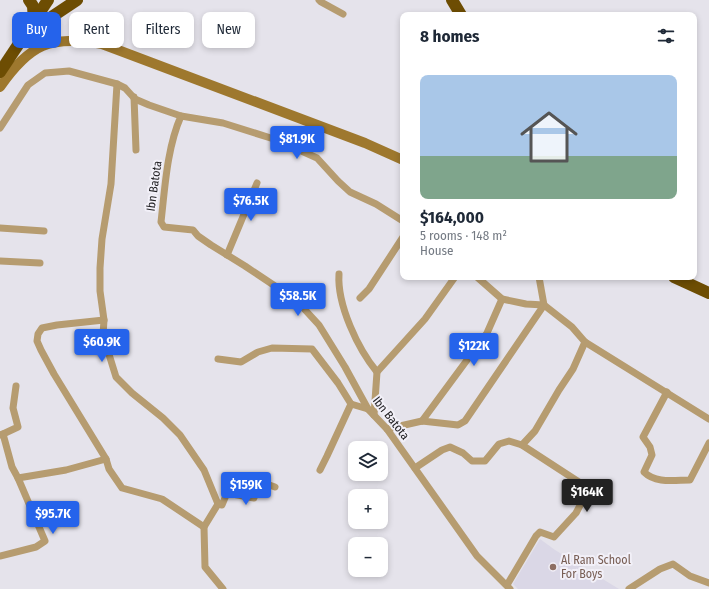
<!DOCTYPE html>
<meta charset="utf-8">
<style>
:root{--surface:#fff;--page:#f2f2f3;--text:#1f2937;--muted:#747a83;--line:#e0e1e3;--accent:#2563eb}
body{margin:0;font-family:"Fira Sans Condensed",sans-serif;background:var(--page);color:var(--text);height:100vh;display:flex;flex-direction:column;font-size:15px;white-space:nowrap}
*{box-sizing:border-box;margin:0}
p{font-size:13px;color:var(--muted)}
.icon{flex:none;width:22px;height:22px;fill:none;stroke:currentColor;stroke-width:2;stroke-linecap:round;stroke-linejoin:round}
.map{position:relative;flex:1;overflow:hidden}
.panel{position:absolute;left:400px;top:12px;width:297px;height:268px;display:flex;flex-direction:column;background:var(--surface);border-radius:8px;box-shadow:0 2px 6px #0003}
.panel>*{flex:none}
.banner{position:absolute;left:12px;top:12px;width:328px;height:36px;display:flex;gap:8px}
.tools{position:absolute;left:348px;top:441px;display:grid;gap:8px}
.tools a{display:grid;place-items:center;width:40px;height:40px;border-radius:8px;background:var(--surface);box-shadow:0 2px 6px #0003;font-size:20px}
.price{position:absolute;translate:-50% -34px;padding:0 9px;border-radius:4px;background:var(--accent);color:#fff;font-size:13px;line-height:26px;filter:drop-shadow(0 1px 2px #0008)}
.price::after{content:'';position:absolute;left:50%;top:24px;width:12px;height:9px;margin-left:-6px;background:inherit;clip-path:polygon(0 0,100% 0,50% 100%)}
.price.selected{background:#222;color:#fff}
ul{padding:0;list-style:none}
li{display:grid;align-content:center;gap:8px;height:212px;padding:0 20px}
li+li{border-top:1px solid var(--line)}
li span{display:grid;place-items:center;height:124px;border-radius:8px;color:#555}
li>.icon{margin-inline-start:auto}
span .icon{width:72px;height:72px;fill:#fffc;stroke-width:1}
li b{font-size:17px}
h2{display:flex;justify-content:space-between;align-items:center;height:48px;padding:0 20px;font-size:17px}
.pill{padding:0 14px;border-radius:8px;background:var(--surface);box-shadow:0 2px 6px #0003;font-size:14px;line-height:36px}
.pill.selected{background:var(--accent);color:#fff}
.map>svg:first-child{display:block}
.built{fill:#dad7e6}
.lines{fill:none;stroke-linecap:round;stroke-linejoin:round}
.street{stroke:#b69c70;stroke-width:7}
.secondary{stroke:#9e782e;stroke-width:10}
.highway{stroke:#6d4d03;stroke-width:12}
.education-dot{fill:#8d6e63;stroke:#f2f0f8;stroke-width:1.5}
.labels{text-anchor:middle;stroke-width:4;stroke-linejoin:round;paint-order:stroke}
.street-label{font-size:12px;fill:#222124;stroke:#f2f0f8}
.education-label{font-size:12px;fill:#785e54;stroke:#f2f0f8;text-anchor:start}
</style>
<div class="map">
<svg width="709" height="589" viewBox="0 0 709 589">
<rect width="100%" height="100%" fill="#e5e3eb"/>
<polygon class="built" points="540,539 555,550 619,589 518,589 513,584"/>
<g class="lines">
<g class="street">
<polyline points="319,0 321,2 343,14"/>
<polyline points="117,84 111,184 102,239 100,268 100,291 104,320 103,335 116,377 132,393 163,418 180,435 204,470 218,504 204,527 205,567 223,589"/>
<polyline points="134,97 136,150"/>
<polyline points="181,116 223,123 277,140 317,158 338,181 350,192 376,204 403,221"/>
<path d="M 0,128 L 28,85 L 45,73 L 69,71 L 117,84 L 125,88 L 135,99 L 149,105 L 181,116 C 167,148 165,187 161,222 L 164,227 L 193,230 L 198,236 L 211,245 L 245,266 L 296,300 L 319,325 L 345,367 L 368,409 L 387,429 L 477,556 L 510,589"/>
<polyline points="0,228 44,231"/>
<polyline points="227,255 257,183"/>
<polyline points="0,261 40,263"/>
<path d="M 339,274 C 337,305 358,349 377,372"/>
<polyline points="477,277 502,299 526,304 544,305 572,327 585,342 709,419"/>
<polyline points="360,298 369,289 403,237"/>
<polyline points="104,320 57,325 42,328 38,334 37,341 41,350 54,374 106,459 109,469 122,488 162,499 204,527"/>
<polyline points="218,359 241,362 258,352 272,348 312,349 338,383 351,404 368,409"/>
<path d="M 667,392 L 643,437 L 650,447 L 652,455 L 644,472 C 656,484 675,480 690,480 L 709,443"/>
<polyline points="374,415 377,372 425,319 455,277"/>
<polyline points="422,421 487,333 502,299"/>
<polyline points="387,429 422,421 458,425 465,421 544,305 539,277"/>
<polyline points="3,434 18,427 13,408 16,386"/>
<polyline points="0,435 3,434 12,467 18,478 66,470 106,459"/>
<polyline points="415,468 442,450 450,447 463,453 472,461 485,461 499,444 509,441 522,445 535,431 559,390 573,369 585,342"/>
<polyline points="320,470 327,456 351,404"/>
<polyline points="218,504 222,505 227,493 254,498 258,481 275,487"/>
<polyline points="0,556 36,547 45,541 18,478"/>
<polyline points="507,585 536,536 540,532 554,537 576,513 585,496 585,486 522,445"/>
<polyline points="629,589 660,569 673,564 690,576 709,583"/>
</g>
<path class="secondary" d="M 0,87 C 30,44 50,35 102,44 L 365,143 L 403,160"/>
<g class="highway">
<polyline points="29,0 33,6 34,22"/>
<polyline points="452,0 461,15"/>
<polyline points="32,30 77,0"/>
<polyline points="0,72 48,0"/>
<polyline points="674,277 709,293"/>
</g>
</g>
<circle class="education-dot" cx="553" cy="567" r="4"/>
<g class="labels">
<g class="street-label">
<text transform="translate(154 186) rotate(-82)" y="4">Ibn Batota</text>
<text transform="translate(391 418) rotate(52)" y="4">Ibn Batota</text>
</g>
<g class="education-label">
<text x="561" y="564">Al Ram School<tspan x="561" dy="14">For Boys</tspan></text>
</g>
</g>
</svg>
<div class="tools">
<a><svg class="icon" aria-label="layers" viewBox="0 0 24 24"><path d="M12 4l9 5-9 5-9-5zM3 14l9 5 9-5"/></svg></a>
<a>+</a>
<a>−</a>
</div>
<b class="price" style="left:297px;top:160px">$81.9K</b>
<b class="price" style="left:251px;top:222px">$76.5K</b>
<b class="price" style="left:298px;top:317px">$58.5K</b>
<b class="price" style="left:102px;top:363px">$60.9K</b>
<b class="price" style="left:474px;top:367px">$122K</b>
<b class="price" style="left:246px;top:506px">$159K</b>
<b class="price selected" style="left:587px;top:513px">$164K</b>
<b class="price" style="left:53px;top:535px">$95.7K</b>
<div class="banner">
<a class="pill selected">Buy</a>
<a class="pill">Rent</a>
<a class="pill">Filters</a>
<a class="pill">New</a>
</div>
<section class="panel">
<h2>8 homes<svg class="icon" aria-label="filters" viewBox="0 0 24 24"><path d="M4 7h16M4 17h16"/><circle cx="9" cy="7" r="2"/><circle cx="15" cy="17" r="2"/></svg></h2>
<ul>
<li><span style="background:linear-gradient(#a9c7e8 65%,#7fa58c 0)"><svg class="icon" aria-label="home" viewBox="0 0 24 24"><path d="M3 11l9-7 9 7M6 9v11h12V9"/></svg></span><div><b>$164,000</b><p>5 rooms · 148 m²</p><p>House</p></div></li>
</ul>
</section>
</div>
